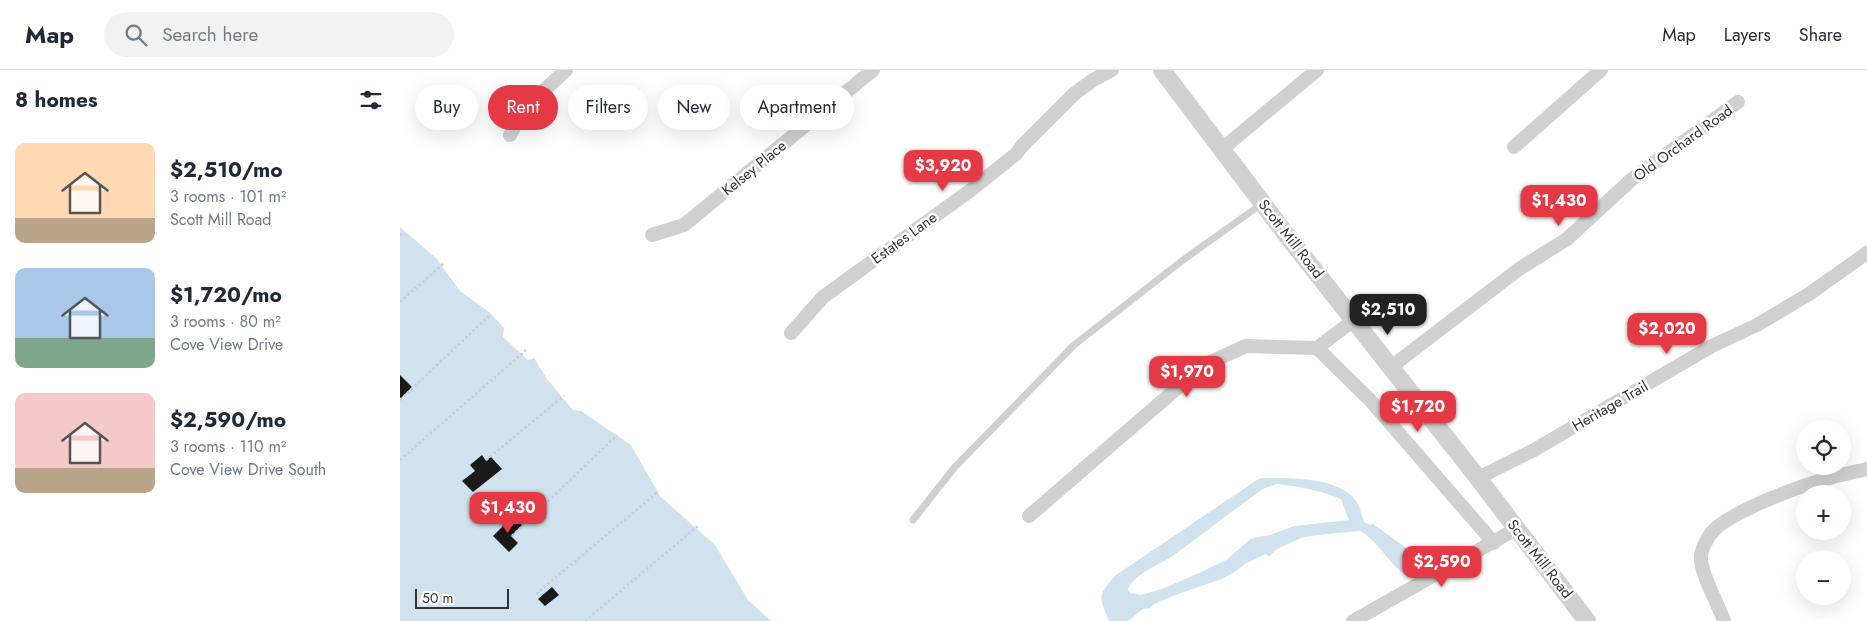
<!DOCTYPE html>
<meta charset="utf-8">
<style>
:root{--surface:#fff;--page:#f2f2f3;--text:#1f2937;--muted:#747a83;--line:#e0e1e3;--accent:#e63946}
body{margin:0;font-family:Jost,sans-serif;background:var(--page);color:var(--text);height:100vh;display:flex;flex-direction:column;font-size:19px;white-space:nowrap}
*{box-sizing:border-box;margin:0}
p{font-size:16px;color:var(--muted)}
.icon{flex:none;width:28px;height:28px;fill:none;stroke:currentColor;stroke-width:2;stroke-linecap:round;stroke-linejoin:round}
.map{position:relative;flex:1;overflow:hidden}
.side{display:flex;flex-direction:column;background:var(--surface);width:400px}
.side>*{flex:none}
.hud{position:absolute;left:15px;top:15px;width:475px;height:45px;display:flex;gap:10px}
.buttons{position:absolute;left:1396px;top:350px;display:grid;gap:10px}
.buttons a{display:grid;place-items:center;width:55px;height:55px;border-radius:50%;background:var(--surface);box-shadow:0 5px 20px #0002;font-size:25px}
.scale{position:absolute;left:15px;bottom:12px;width:94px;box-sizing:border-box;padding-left:5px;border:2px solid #333;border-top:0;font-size:14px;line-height:18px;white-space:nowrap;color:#333;-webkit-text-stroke:4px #fff;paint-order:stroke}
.price{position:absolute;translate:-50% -42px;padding:0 11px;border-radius:10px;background:var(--accent);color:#fff;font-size:16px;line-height:32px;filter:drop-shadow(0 1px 2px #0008)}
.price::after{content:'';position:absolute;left:50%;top:30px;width:15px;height:11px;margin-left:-8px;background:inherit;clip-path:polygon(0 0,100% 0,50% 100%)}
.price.current{background:#222;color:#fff}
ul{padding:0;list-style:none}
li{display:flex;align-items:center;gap:15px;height:125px;padding:0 15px}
li span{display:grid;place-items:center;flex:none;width:140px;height:100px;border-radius:10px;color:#555}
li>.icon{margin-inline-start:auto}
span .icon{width:60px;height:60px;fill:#fffc;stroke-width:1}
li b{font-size:21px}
h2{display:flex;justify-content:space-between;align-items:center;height:60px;padding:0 15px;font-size:21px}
.tag{padding:0 18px;border-radius:22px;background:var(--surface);box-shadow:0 5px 20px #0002;font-size:18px;line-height:45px}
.tag.current{background:var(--accent);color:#fff}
header{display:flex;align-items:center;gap:30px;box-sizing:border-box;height:70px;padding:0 25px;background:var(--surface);border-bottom:1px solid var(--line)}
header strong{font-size:24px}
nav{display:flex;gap:28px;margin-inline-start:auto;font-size:18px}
.search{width:350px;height:45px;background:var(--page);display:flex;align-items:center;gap:12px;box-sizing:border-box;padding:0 18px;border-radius:28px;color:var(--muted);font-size:19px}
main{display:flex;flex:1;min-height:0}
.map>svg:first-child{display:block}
.water{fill:#cfe2ee;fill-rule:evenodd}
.building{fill:#1a1a1a}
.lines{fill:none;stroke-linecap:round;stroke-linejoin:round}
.path{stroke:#cdcdcd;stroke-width:2.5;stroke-dasharray:2.5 2.5;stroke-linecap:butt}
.service{stroke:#d0d0d0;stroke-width:7}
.minor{stroke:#d0d0d0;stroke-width:14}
.tertiary{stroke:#d0d0d0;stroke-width:18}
.labels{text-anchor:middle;stroke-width:5;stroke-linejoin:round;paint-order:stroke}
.street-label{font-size:15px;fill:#333;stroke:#fff}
</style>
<header>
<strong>Map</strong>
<div class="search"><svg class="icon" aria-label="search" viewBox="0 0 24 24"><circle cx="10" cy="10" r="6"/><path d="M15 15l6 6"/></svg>Search here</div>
<nav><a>Map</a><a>Layers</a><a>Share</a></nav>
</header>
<main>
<section class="side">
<h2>8 homes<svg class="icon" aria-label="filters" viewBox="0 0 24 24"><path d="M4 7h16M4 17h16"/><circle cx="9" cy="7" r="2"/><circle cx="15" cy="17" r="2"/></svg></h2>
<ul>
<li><span style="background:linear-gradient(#ffd9b3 75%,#b9a48a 0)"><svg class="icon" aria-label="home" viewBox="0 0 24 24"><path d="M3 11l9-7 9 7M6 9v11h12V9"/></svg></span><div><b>$2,510/mo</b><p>3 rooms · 101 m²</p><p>Scott Mill Road</p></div></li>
<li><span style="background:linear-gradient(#a9c7e8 70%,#7fa58c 0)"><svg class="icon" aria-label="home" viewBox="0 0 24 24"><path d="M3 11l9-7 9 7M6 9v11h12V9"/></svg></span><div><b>$1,720/mo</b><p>3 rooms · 80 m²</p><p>Cove View Drive</p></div></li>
<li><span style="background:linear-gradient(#f6c9c9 75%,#b9a48a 0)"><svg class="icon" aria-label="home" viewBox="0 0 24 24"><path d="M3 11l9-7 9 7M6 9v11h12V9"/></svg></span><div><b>$2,590/mo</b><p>3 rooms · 110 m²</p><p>Cove View Drive South</p></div></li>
</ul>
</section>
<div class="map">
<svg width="1467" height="551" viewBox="0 0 1467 551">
<rect width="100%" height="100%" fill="#fff"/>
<g class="water">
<polygon points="0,157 36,188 60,221 89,242 104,258 103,267 128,290 134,288 147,309 173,340 181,341 231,375 260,426 315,475 348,530 371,551 0,551"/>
<path d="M 860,408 C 886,408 944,406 958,434 C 960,439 962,447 964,452 L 970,455 L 973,454 L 1027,493 L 1004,504 C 988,492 978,471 960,461 L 917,465 L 901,468 L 877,479 L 869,486 L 865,484 L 845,494 L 836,501 L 822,509 L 775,525 L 754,534 L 750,538 L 743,539 L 728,551 L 709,551 C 699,526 697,526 716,505 ZM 876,414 C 897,416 922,421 941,429 L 949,450 L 894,456 L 870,465 L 852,468 L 826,490 L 799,503 L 762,519 L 741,525 L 730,523 L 728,519 C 735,503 760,495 774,485 C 804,463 833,440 863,419 Z"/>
</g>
<g class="building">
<polygon points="0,305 12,317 0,329"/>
<polygon points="82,385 86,391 91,387 102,399 73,422 62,411 75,401 70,395"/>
<polygon points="113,446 122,455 111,466 118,473 109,482 93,466"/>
<polygon points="152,517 159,525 145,536 138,529"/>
</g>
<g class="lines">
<g class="path">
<polyline points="0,165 3,163"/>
<polyline points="0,232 43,194"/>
<polyline points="0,330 91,244"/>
<polyline points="0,390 126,280"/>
<polyline points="86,390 164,326"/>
<polyline points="112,466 217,365"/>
<polyline points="136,524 259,421"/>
<polyline points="185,551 298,456"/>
</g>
<polyline class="service" points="513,450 554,398 674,275 783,190 863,133"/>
<g class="minor">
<polyline points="110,65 124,39 166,0"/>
<polyline points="1114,77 1201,0"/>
<polyline points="822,79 917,0"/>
<polyline points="252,165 284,155 473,0"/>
<polyline points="391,263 423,227 571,120 616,84 622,76 674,24 693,10 712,0"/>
<polyline points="917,278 970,330 1094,473"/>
<polyline points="991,297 1119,199 1167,169 1231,110 1338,32"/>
<polyline points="1078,408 1134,380 1312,276 1357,255 1409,224 1467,183"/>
<polyline points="629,446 804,295 846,276 917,278 954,250"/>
<polyline points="953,551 1116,459"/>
<path d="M 1324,551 C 1318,533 1303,509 1301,490 C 1300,480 1308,466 1315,459 C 1336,440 1401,415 1430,408 C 1442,404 1455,402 1467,399"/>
</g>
<polyline class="tertiary" points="762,0 885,163 1078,408 1187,551"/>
</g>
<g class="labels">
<g class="street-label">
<text transform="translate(1283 73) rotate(-36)" y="5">Old Orchard Road</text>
<text transform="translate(354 98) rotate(-39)" y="5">Kelsey Place</text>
<text transform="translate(504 168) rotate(-36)" y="5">Estates Lane</text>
<text transform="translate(891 169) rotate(52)" y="5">Scott Mill Road</text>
<text transform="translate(1210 336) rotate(-30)" y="5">Heritage Trail</text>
<text transform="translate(1140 489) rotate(52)" y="5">Scott Mill Road</text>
</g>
</g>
</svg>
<div class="buttons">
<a><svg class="icon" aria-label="locate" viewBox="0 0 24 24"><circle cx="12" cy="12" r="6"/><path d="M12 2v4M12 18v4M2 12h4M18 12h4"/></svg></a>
<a>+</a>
<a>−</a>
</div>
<div class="scale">50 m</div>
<b class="price" style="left:543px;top:122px">$3,920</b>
<b class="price" style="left:1159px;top:157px">$1,430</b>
<b class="price current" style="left:988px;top:266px">$2,510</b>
<b class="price" style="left:1267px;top:285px">$2,020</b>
<b class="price" style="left:787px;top:328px">$1,970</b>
<b class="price" style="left:1018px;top:363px">$1,720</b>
<b class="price" style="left:108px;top:464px">$1,430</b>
<b class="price" style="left:1042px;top:518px">$2,590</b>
<div class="hud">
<a class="tag">Buy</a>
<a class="tag current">Rent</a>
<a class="tag">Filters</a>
<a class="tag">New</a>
<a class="tag">Apartment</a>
</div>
</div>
</main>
